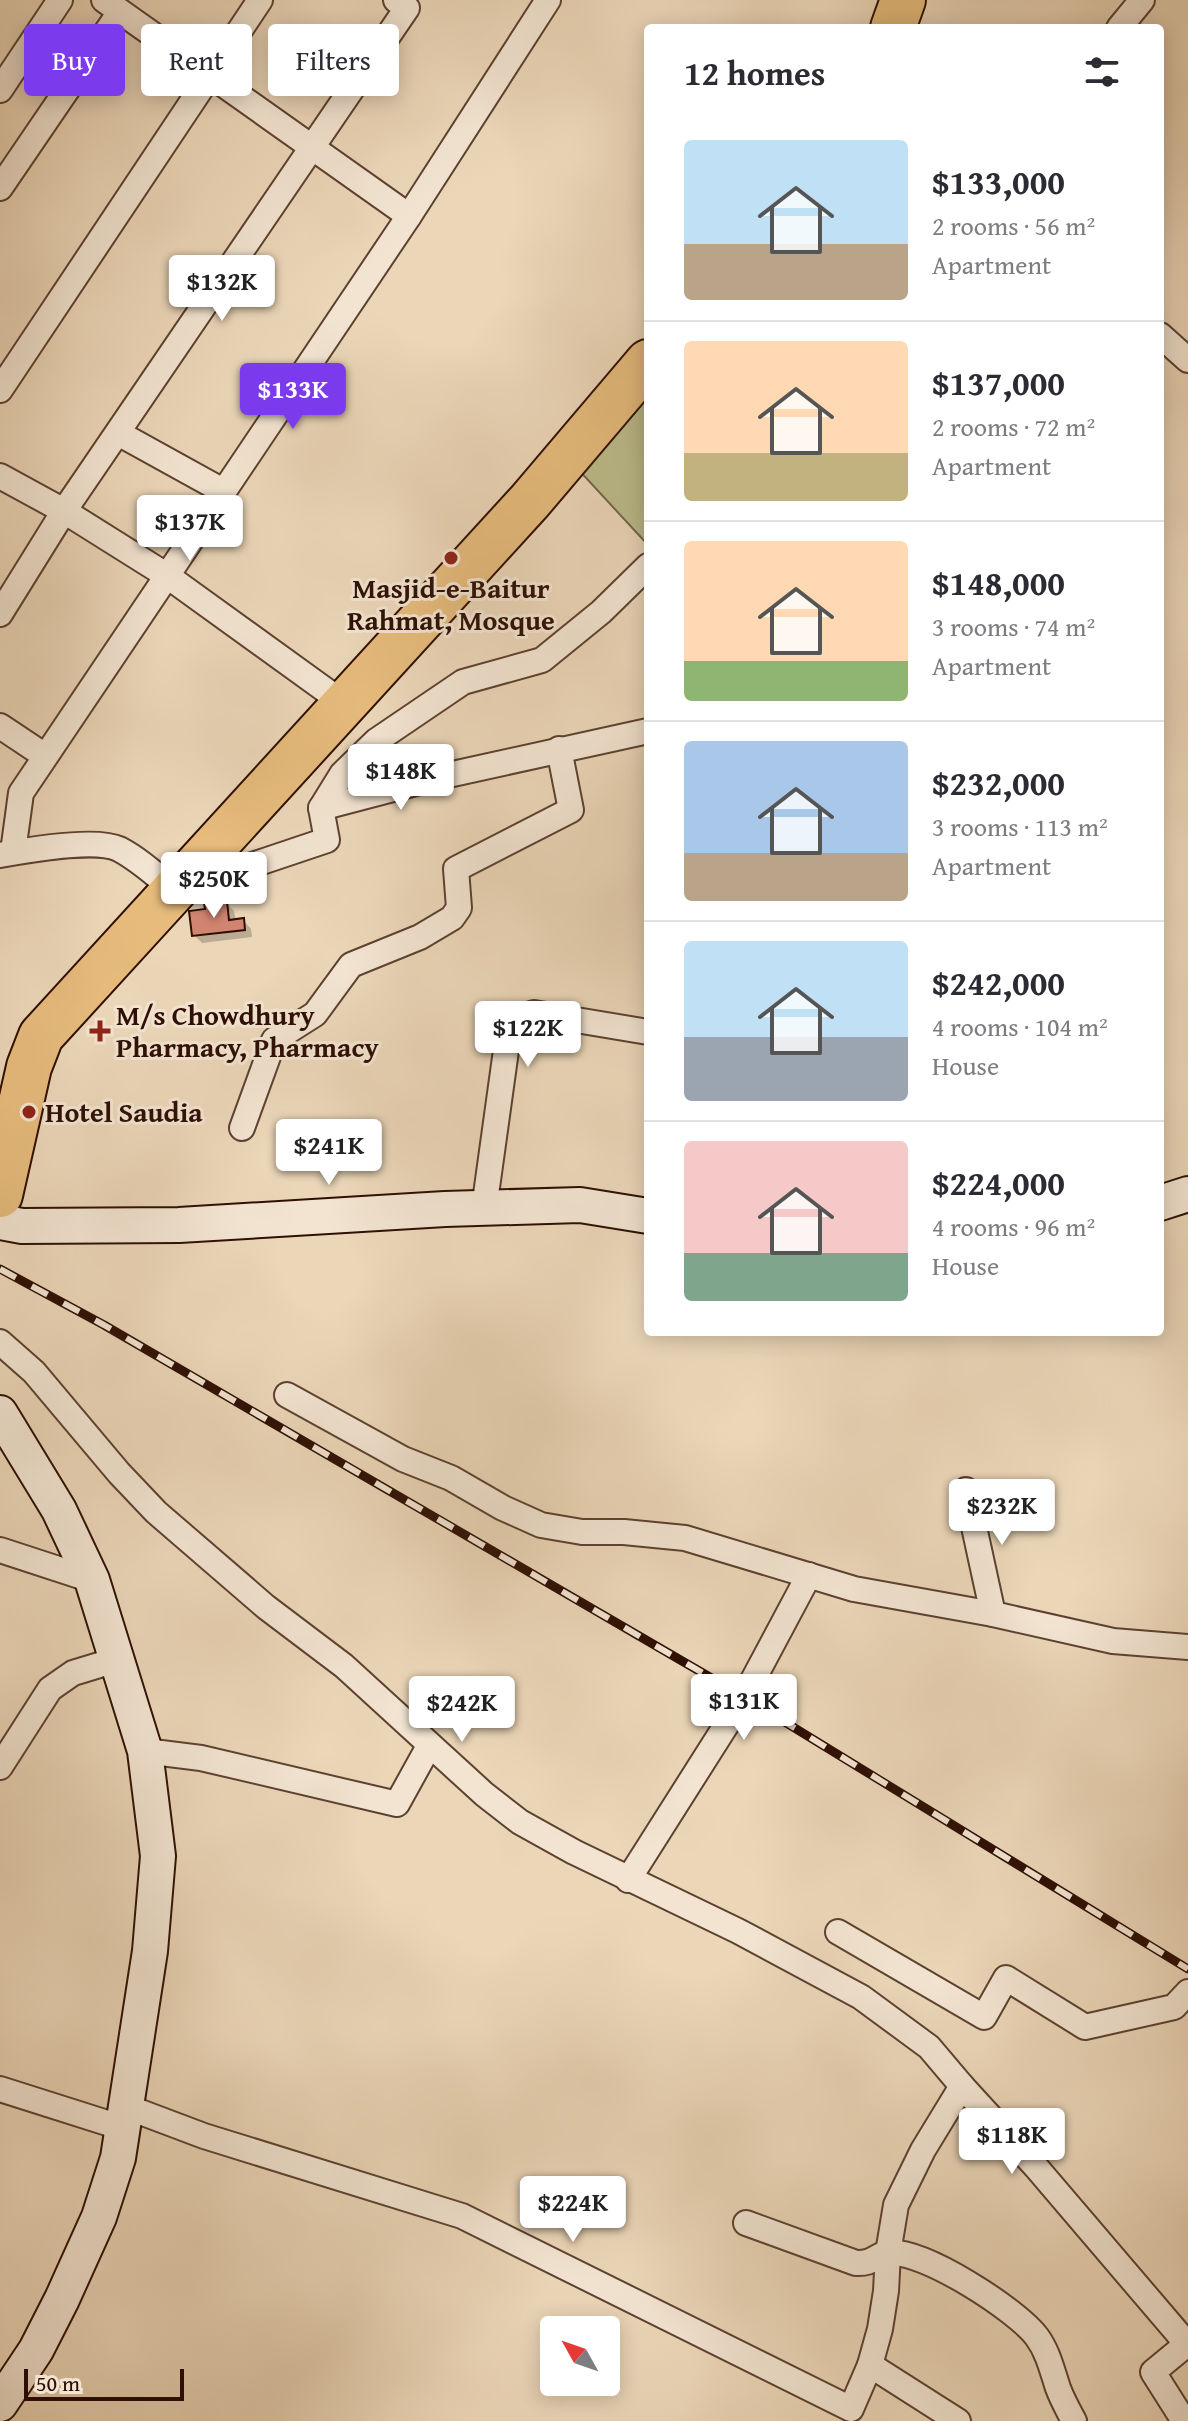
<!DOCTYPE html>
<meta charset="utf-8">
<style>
:root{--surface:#fff;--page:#f2f2f3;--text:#2b2b33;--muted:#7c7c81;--line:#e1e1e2;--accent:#7c3aed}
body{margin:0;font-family:"Gentium Book Plus",serif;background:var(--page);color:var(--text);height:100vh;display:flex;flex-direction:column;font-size:30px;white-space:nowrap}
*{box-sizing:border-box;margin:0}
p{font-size:26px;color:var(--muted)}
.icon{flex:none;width:44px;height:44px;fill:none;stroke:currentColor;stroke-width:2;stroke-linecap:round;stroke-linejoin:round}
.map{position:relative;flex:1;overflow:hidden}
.details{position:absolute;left:644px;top:24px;width:520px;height:1312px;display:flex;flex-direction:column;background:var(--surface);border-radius:8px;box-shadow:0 4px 20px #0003}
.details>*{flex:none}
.top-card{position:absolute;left:24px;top:24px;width:500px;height:72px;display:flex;gap:16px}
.needle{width:52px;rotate:310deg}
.buttons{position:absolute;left:540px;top:2316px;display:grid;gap:16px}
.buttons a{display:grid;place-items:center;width:80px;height:80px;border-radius:8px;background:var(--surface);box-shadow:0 4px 20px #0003;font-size:40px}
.scale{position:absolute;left:24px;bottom:20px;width:160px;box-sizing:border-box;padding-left:8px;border:4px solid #2e0f03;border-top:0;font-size:22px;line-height:28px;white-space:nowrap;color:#2e0f03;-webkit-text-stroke:6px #f2e4d1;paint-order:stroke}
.price{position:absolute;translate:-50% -68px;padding:0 18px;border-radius:8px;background:#fff;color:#222;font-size:26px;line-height:52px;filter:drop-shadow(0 2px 4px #0008)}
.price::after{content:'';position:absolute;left:50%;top:48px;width:24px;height:18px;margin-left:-12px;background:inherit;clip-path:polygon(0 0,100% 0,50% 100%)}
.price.selected{background:var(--accent);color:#fff}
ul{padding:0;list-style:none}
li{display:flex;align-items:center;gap:24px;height:200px;padding:0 40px}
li+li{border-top:2px solid var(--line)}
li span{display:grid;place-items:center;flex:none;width:224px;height:160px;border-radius:8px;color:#555}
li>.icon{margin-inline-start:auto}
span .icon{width:96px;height:96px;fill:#fffc;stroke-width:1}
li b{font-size:34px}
h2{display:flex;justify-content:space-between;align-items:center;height:96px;padding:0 40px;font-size:34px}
.tag{padding:0 28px;border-radius:8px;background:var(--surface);box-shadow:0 4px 20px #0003;font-size:28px;line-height:72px}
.tag.selected{background:var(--accent);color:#fff}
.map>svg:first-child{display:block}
.green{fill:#bcbc8b;stroke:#756647;stroke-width:2}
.shadow{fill:#0003}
.building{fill:#d1846f;stroke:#2e0f03;stroke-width:2}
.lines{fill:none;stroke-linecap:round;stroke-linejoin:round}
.street-casing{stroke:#5d4130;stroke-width:28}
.secondary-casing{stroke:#2e0f03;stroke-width:38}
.highway-casing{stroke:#2e0f03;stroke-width:48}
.street{stroke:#f2e4d1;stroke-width:24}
.secondary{stroke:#f2e4d1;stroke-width:34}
.highway{stroke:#e6bb7c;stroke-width:44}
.rail-casing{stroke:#2e0f03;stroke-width:9}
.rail{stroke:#f2e4d1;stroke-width:6;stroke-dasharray:18;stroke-linecap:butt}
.poi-dot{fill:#8f2418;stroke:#f2e4d1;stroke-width:3}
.labels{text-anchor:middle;stroke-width:6;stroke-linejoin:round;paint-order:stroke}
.poi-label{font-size:28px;font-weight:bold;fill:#2e0f03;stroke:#f2e4d1;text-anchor:start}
</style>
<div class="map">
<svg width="1188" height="2421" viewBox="0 0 1188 2421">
<rect width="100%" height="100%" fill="#ebd6b8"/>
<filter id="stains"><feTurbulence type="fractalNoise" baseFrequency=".0025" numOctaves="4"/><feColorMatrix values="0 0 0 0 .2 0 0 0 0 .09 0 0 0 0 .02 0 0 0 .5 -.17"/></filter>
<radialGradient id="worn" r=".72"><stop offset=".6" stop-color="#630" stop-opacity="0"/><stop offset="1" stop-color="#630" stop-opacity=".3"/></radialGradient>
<polygon class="green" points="648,390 648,545 576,467"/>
<polygon class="shadow" points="226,903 234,911 236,921 243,920 251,929 252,937 202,943 194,935 207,911"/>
<polygon class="building" points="227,901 229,920 244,918 245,930 192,936 189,911 205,909 204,903"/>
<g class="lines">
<g class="street-casing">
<g id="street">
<polyline points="104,0 409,216"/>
<polyline points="1119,28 1142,0"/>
<polyline points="0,90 60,0"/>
<polyline points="0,188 120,12"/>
<polyline points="1160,335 1188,360"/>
<polyline points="0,390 260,0"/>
<polyline points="118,433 223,491"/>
<polyline points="0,476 64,511 166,575 346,705"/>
<polyline points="0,614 64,511 407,8 396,0"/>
<polyline points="0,726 45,756"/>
<polyline points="321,808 342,774 376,741 463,682 542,660 601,612 648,566"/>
<polyline points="13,852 21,793 409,216 548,0"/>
<path d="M 0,855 C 27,850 96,838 119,849 C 140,860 157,876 175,891 L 327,840 L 321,808 L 439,777 L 648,731"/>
<polyline points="242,1128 274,1040 315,1014 351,965 420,937 452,918 459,908 456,869 571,810 559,749"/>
<path d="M 484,1209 L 508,1036 C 514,1020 519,1017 534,1013 L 648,1032"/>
<polyline points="0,1342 34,1372 119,1473 156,1512 266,1607 344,1666 484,1794 520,1822 574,1852 738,1931 861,1997 929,2047 962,2086"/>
<polyline points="287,1395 403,1459 451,1478 503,1508 541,1525 582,1532 624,1532 685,1538 854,1589 993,1614 1113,1641 1188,1647"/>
<polyline points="966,1490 993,1614"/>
<polyline points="0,1550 92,1580"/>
<polyline points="145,1751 201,1758 397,1804 429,1746"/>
<polyline points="0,1767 50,1689 73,1673 119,1659"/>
<polyline points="628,1880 744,1697 809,1575"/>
<polyline points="838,1932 984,2017 1006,1978 1085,2027 1174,2007 1188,1992"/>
<polyline points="0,2089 123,2128"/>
<polyline points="127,2107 204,2136 462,2216 851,2409 870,2365 958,2421"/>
<path d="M 746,2223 L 856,2263 C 874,2264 876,2254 890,2253 C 924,2250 1017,2310 1037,2337 C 1048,2352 1052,2370 1058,2388 C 1062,2399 1068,2410 1074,2421"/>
<polyline points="870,2365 880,2329 886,2291 888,2253 896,2205 923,2150 962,2086 1036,2167 1187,2344 1153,2372 1184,2421"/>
</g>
</g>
<g class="secondary-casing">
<g id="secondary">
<polyline points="1160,1203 1188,1194"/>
<polyline points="0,1222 22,1226 179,1225 445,1209 580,1205 648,1216"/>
<polyline points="0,1413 59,1510 92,1580 145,1751 158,1856 150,1951 118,2158 99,2217 62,2299 36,2350 0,2404"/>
</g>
</g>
<g class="highway-casing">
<g id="highway">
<polyline points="893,28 903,0"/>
<polyline points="0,1195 29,1067 41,1036 530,501 648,362"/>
</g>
</g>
<use href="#street" class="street"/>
<use href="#secondary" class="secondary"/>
<use href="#highway" class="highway"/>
<g class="rail-casing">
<polyline id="rail" points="0,1269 104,1325 744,1697 1188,1969"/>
</g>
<use href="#rail" class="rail"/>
</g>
<g class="poi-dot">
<circle cx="451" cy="558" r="8"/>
<path d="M96 1019h8v8h8v8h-8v8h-8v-8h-8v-8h8z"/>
<circle cx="29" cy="1112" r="8"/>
</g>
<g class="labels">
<g class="poi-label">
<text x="451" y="598" text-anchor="middle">Masjid-e-Baitur<tspan x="451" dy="32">Rahmat, Mosque</tspan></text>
<text x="116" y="1025">M/s Chowdhury<tspan x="116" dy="32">Pharmacy, Pharmacy</tspan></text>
<text x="45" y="1122">Hotel Saudia</text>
</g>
</g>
<rect width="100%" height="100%" filter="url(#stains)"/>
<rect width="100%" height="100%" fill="url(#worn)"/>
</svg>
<div class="buttons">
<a><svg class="needle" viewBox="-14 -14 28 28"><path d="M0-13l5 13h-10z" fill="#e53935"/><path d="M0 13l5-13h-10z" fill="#7c7c81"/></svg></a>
</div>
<div class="scale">50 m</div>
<b class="price" style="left:222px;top:323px">$132K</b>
<b class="price selected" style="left:293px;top:431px">$133K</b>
<b class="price" style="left:190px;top:563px">$137K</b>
<b class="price" style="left:401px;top:812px">$148K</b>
<b class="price" style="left:214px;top:920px">$250K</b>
<b class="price" style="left:528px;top:1069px">$122K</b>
<b class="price" style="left:329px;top:1187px">$241K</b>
<b class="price" style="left:1002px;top:1547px">$232K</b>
<b class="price" style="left:744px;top:1742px">$131K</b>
<b class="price" style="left:462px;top:1744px">$242K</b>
<b class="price" style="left:1012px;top:2176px">$118K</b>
<b class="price" style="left:573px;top:2244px">$224K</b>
<div class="top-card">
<a class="tag selected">Buy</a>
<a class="tag">Rent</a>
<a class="tag">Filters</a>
</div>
<section class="details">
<h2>12 homes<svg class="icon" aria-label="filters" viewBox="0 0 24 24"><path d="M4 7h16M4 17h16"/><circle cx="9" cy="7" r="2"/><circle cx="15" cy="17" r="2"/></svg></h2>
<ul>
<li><span style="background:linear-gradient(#bfe0f5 65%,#b9a48a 0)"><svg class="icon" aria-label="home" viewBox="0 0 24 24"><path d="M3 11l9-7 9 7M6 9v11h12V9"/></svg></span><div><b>$133,000</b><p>2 rooms · 56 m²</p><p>Apartment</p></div></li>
<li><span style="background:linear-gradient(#ffd9b3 70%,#c2b280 0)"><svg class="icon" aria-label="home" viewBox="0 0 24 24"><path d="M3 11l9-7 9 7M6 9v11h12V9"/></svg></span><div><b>$137,000</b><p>2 rooms · 72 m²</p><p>Apartment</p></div></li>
<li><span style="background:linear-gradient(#ffd9b3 75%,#8fb573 0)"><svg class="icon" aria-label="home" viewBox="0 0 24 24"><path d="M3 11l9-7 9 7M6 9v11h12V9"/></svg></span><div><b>$148,000</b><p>3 rooms · 74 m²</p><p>Apartment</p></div></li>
<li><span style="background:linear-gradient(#a9c7e8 70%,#b9a48a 0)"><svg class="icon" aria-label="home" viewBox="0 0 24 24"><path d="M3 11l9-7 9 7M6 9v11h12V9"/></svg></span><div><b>$232,000</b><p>3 rooms · 113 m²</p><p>Apartment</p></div></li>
<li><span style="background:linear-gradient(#bfe0f5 60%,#9aa5b1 0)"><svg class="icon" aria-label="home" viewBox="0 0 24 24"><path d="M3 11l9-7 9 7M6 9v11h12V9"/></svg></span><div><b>$242,000</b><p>4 rooms · 104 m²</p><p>House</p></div></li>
<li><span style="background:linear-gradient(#f6c9c9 70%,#7fa58c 0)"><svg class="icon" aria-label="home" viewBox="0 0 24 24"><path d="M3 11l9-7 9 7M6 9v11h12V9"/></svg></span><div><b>$224,000</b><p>4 rooms · 96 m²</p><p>House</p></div></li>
</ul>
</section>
</div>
